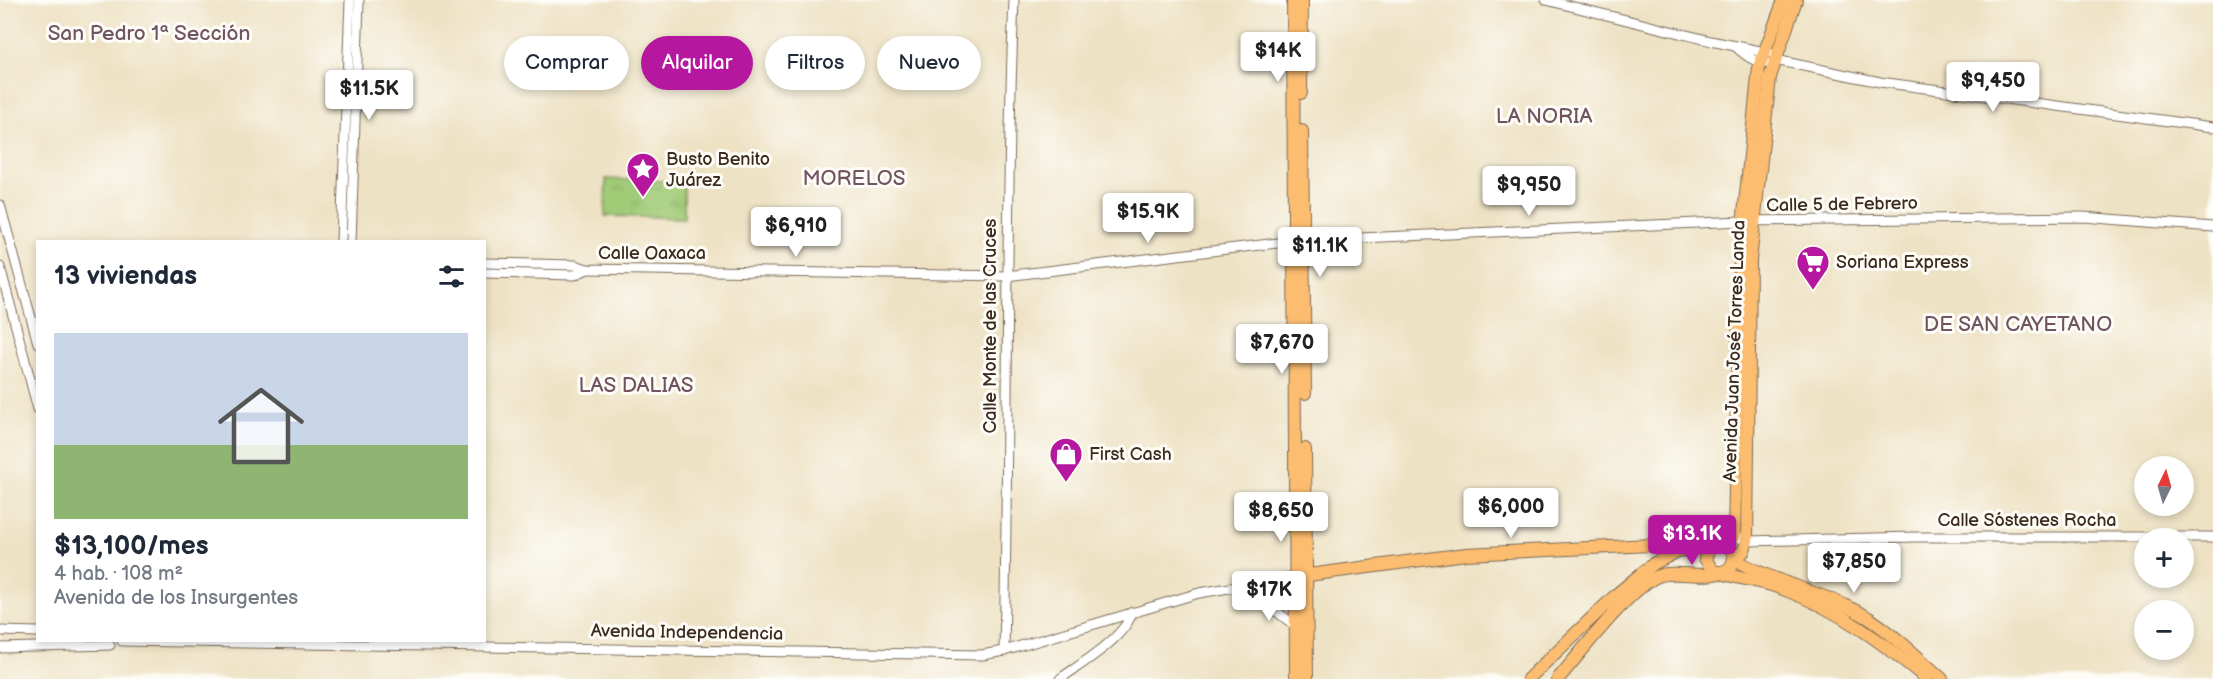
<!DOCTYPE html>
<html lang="es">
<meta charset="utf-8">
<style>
:root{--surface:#fff;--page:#f6f6f7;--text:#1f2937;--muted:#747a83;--accent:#b5179e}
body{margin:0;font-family:"Balsamiq Sans",sans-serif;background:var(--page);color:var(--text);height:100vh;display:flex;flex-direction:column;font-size:22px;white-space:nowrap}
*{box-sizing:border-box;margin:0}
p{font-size:20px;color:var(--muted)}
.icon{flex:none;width:33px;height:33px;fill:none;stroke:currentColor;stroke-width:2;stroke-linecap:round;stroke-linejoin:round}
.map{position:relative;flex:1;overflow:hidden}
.drawer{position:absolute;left:36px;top:240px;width:450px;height:402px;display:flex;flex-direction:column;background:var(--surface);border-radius:0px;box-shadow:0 3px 9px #0003}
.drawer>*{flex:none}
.banner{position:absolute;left:504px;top:36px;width:570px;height:54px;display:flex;gap:12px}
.needle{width:39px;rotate:5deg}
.controls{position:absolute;left:2134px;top:456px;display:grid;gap:12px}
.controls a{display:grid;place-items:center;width:60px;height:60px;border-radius:50%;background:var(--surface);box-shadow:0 3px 9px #0003;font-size:30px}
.price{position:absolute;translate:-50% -51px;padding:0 14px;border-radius:6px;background:#fff;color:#222;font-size:20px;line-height:39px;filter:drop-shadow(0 2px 3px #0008)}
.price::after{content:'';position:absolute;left:50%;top:36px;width:18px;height:14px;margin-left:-9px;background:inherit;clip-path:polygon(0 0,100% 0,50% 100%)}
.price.on{background:var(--accent);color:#fff}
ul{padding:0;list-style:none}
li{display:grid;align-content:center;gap:12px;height:318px;padding:0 18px}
li span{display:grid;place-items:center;height:186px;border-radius:0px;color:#555}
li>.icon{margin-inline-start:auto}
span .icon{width:108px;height:108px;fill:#fffc;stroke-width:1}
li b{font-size:26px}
h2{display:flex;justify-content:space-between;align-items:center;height:72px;padding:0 18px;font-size:26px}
.chip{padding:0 21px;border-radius:27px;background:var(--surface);box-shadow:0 3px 9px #0003;font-size:21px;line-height:54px}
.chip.on{background:var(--accent);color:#fff}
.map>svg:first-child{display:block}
.park{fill:url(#park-tufts);stroke:#6e7a4a;stroke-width:1.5}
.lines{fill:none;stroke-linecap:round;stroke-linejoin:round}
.minor-casing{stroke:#7a6a58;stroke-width:11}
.major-casing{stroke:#7a6a58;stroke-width:14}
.minor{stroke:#fff;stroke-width:9}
.major{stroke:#fcbd6f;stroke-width:12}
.labels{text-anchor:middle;stroke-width:6;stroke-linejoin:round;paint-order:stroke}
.poi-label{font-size:18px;fill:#3b2a1e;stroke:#fdfcf7;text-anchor:start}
.street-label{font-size:18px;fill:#3b2a1e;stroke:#fdfcf7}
.quarter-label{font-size:21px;fill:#705461;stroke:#fdfcf7}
</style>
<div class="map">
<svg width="2213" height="679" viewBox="0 0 2213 679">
<defs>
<pattern id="park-tufts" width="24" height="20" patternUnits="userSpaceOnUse" patternTransform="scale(1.5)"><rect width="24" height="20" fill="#a0cb77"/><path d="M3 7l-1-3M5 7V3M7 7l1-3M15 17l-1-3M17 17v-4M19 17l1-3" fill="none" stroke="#8bae66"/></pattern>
</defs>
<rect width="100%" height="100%" fill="#fdfcf7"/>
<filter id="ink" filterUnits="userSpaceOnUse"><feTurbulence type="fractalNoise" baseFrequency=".0167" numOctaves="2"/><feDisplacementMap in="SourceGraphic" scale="12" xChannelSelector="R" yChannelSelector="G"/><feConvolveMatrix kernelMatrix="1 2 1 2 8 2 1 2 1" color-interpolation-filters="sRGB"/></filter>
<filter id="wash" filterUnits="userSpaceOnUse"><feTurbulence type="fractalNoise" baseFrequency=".008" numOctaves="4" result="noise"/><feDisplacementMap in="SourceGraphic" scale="24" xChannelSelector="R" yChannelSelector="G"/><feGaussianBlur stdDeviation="1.35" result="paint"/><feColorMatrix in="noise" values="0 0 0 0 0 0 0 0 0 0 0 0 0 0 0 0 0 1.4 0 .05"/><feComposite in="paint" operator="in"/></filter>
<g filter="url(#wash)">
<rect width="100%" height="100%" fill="#eee2c4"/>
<polygon class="park" points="606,179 684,182 684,218 605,216"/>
</g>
<g filter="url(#ink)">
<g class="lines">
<g class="minor-casing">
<g id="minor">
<polyline points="1546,0 1711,41 1770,53"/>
<path d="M 1735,46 C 1748,58 1762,68 1780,61 L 1880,82 L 2213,127"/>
<polyline points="0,205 38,343"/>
<polyline points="341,242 350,0"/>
<polyline points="351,242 359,0"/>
<polyline points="484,263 575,265 587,269 1006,276 1294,241 1743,221 2083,217 2213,227"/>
<polyline points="0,267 38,409"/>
<polyline points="484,273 575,275 587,269"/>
<polyline points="1734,536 1747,541 1915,537 2213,537"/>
<polyline points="1241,584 1298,628"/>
<polyline points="0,631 38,632"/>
<polyline points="122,641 982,655 1004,651 1199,593 1296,577"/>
<polyline points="0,648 110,645"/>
<path d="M 1004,651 C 1009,434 1005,217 1014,0"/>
<path d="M 1060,679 C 1082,663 1125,638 1132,612"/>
</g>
</g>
<g class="major-casing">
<g id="major">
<polyline points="1293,0 1296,679"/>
<polyline points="1301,93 1302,0"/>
<polyline points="1302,131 1305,393"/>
<polyline points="1305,449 1307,679"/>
<path d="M 1711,546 L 1705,558 L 1712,570 C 1735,579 1760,580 1783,589 C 1838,609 1882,642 1927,679"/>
<polyline points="1734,559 1743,552 1747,541 1750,261 1770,77 1796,0"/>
<path d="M 1734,559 C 1776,584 1825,592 1867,617 C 1894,634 1918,658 1942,679"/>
<polyline points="1301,576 1466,554 1693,543"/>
<polyline points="1528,679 1617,594 1653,564 1678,551 1726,543 1734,536 1740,253 1759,67 1784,0"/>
<path d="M 1558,679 C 1579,655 1634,582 1661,575 C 1683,570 1708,581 1729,569 C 1738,559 1734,545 1719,544"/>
</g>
</g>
<use href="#minor" class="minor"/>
<use href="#major" class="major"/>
</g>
</g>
<defs>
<g id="sight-pin" transform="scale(1.725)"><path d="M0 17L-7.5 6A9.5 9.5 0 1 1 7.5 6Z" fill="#b5179e" stroke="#fdfcf7"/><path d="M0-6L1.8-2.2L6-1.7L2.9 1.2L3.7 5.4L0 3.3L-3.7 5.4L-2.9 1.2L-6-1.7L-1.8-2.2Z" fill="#fff"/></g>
<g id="supermarket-pin" transform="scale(1.725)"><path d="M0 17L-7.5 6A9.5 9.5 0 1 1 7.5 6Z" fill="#b5179e" stroke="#fdfcf7"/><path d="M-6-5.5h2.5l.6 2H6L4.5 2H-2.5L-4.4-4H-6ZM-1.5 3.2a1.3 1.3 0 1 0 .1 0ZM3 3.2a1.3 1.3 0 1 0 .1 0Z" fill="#fff"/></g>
<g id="shop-pin" transform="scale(1.725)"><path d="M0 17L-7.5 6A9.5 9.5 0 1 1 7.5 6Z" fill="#b5179e" stroke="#fdfcf7"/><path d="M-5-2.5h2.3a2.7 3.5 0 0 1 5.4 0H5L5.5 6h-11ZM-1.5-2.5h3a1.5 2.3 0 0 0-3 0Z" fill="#fff"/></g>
</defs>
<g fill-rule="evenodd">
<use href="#sight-pin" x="643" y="169"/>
<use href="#supermarket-pin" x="1813" y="262"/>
<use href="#shop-pin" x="1066" y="454"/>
</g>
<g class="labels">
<g class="poi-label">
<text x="666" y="165">Busto Benito<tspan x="666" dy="21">Juárez</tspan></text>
<text x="1836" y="268">Soriana Express</text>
<text x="1089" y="460">First Cash</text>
</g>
<g class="street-label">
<text transform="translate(1842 204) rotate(-1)" y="6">Calle 5 de Febrero</text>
<text x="652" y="259">Calle Oaxaca</text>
<text transform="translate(990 326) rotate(-90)" y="6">Calle Monte de las Cruces</text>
<text transform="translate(1734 351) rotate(-88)" y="6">Avenida Juan José Torres Landa</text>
<text x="2027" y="526">Calle Sóstenes Rocha</text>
<text transform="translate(687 632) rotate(1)" y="6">Avenida Independencia</text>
</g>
<g class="quarter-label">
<text x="149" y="40">San Pedro 1ª Sección</text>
<text x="1544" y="123">LA NORIA</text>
<text x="854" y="185">MORELOS</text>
<text x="2018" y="331">DE SAN CAYETANO</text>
<text x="636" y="392">LAS DALIAS</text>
</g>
</g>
</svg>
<div class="controls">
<a><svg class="needle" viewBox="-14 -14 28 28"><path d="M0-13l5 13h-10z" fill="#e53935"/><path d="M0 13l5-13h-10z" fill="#747a83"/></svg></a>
<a>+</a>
<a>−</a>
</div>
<b class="price" style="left:1278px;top:83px">$14K</b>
<b class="price" style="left:1993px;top:113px">$9,450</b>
<b class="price" style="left:369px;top:121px">$11.5K</b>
<b class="price" style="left:1529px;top:217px">$9,950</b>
<b class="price" style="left:1148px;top:244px">$15.9K</b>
<b class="price" style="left:796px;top:258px">$6,910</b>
<b class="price" style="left:1320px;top:278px">$11.1K</b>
<b class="price" style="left:1282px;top:375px">$7,670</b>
<b class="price" style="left:1511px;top:539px">$6,000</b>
<b class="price" style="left:1281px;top:543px">$8,650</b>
<b class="price on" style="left:1692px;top:566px">$13.1K</b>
<b class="price" style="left:1854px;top:594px">$7,850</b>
<b class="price" style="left:1269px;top:622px">$17K</b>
<div class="banner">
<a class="chip">Comprar</a>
<a class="chip on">Alquilar</a>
<a class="chip">Filtros</a>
<a class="chip">Nuevo</a>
</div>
<section class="drawer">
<h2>13 viviendas<svg class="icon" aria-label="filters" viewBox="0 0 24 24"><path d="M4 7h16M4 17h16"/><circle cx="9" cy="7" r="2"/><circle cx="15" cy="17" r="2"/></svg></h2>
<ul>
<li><span style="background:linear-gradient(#c9d6e8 60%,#8fb573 0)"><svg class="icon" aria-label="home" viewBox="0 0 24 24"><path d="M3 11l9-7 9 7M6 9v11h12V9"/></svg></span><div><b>$13,100/mes</b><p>4 hab. · 108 m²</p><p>Avenida de los Insurgentes</p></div></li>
</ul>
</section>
</div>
